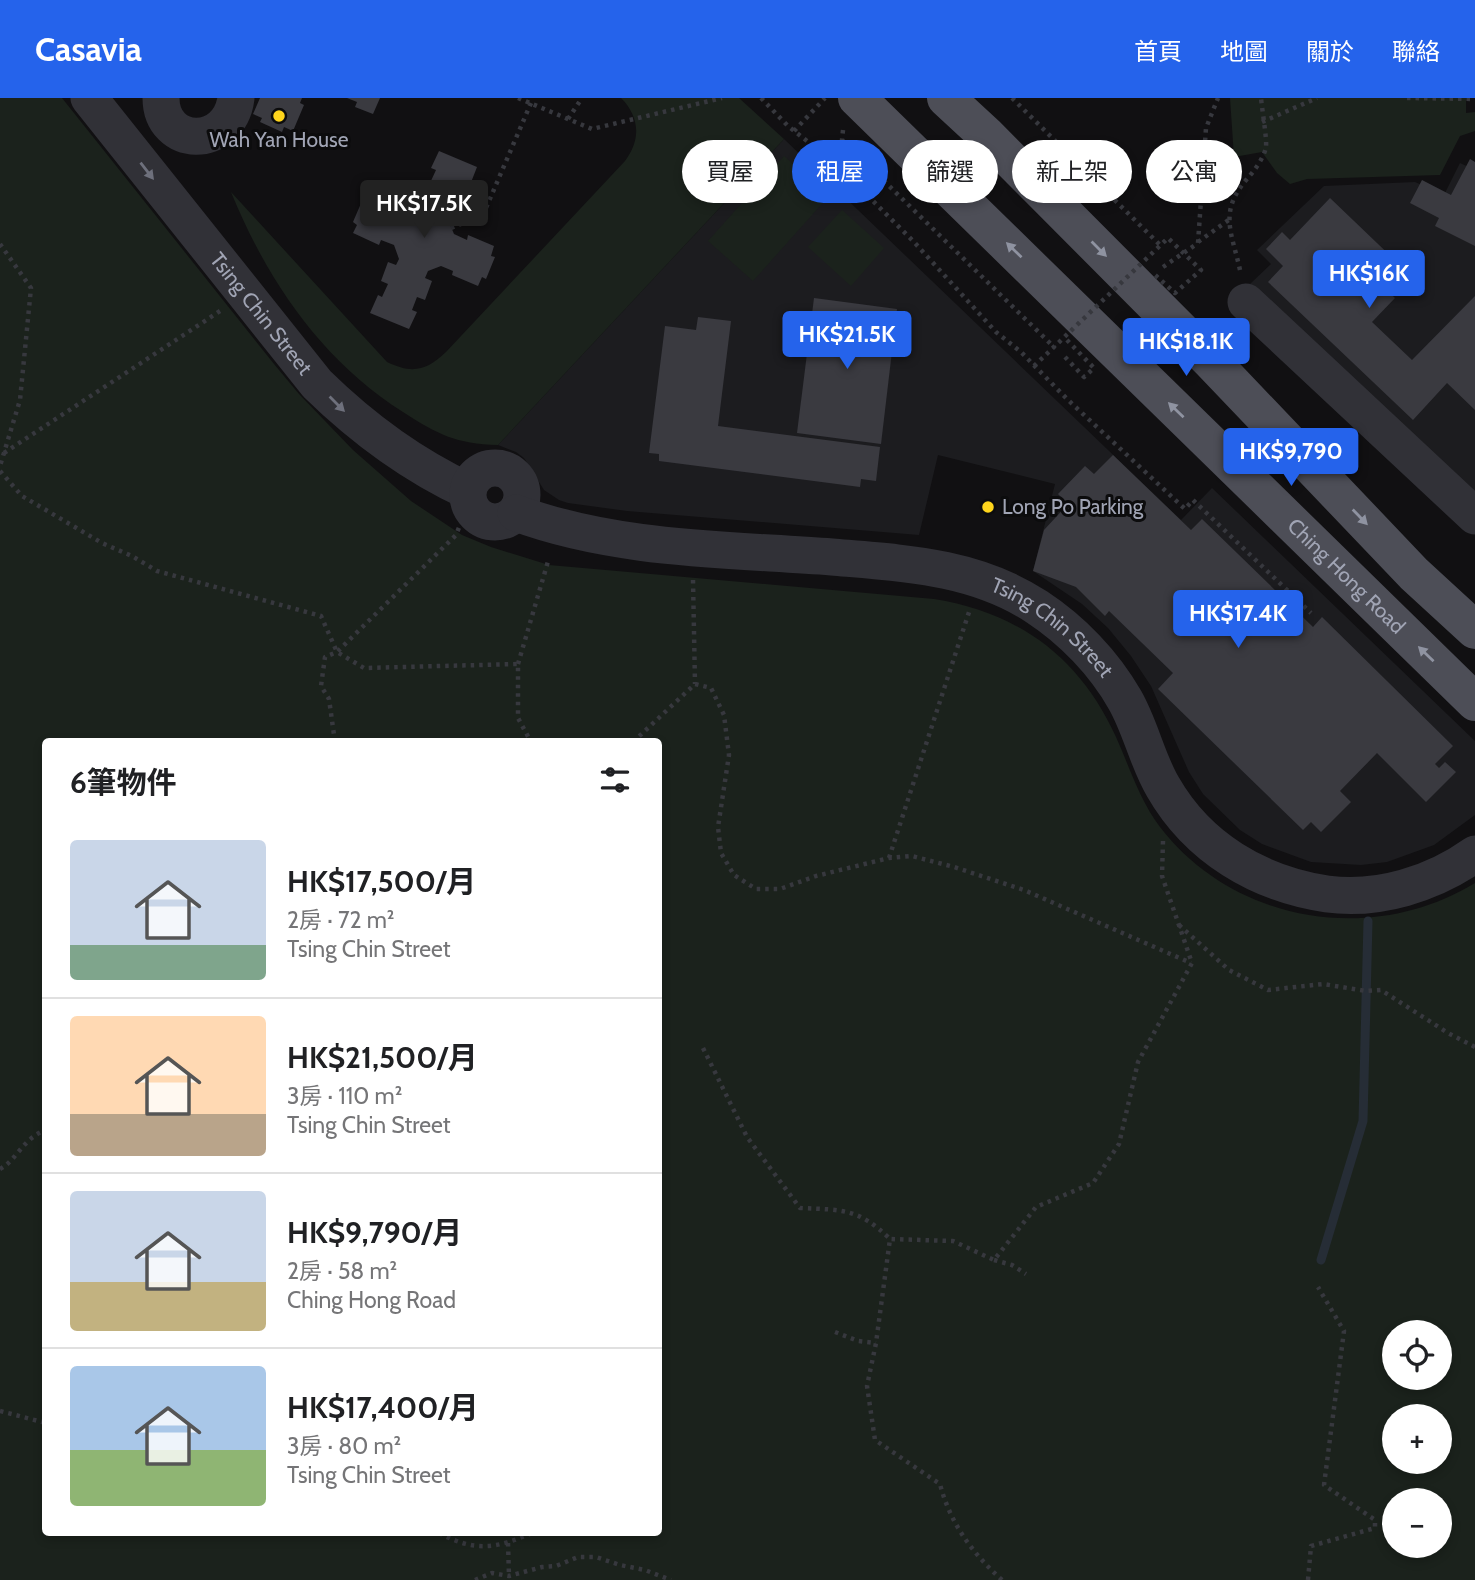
<!DOCTYPE html>
<html lang="zh-TW">
<meta charset="utf-8">
<style>
:root{--surface:#fff;--page:#f6f6f6;--text:#202124;--muted:#757577;--line:#e0e0e0;--accent:#2563eb}
body{margin:0;font-family:Cabin,"Noto Sans TC",sans-serif;background:var(--page);color:var(--text);height:100vh;display:flex;flex-direction:column;font-size:26px;white-space:nowrap}
*{box-sizing:border-box;margin:0}
p{font-size:23px;color:var(--muted)}
.icon{flex:none;width:38px;height:38px;fill:none;stroke:currentColor;stroke-width:2;stroke-linecap:round;stroke-linejoin:round}
.map{position:relative;flex:1;overflow:hidden}
.drawer{position:absolute;left:42px;top:640px;width:620px;height:798px;display:flex;flex-direction:column;background:var(--surface);border-radius:7px;box-shadow:0 4px 10px #0003}
.drawer>*{flex:none}
.guide{position:absolute;left:682px;top:42px;width:665px;height:63px;display:flex;gap:14px}
.buttons{position:absolute;left:1382px;top:1222px;display:grid;gap:14px}
.buttons a{display:grid;place-items:center;width:70px;height:70px;border-radius:50%;background:var(--surface);box-shadow:0 4px 10px #0003;font-size:35px}
.price{position:absolute;translate:-50% -60px;padding:0 16px;border-radius:7px;background:var(--accent);color:#fff;font-size:23px;line-height:46px;filter:drop-shadow(0 2px 4px #0008)}
.price::after{content:'';position:absolute;left:50%;top:42px;width:21px;height:16px;margin-left:-10px;background:inherit;clip-path:polygon(0 0,100% 0,50% 100%)}
.price.selected{background:#222;color:#fff}
ul{padding:0;list-style:none}
li{display:flex;align-items:center;gap:21px;height:175px;padding:0 28px}
li+li{border-top:2px solid var(--line)}
li span{display:grid;place-items:center;flex:none;width:196px;height:140px;border-radius:7px;color:#555}
li>.icon{margin-inline-start:auto}
span .icon{width:84px;height:84px;fill:#fffc;stroke-width:1}
li b{font-size:30px}
h2{display:flex;justify-content:space-between;align-items:center;height:84px;padding:0 28px;font-size:30px}
.tag{padding:0 24px;border-radius:32px;background:var(--surface);box-shadow:0 4px 10px #0003;font-size:24px;line-height:63px}
.tag.selected{background:var(--accent);color:#fff}
header{display:flex;align-items:center;gap:42px;box-sizing:border-box;height:98px;padding:0 35px;background:var(--accent);color:#fff}
header strong{font-size:33px}
nav{display:flex;gap:38px;margin-inline-start:auto;font-size:24px}
.map>svg:first-child{display:block}
.built{fill:#1c1c1f}
.green{fill:#1b221c;fill-rule:evenodd}
.lines{fill:none;stroke-linecap:round;stroke-linejoin:round}
.stream{stroke:#262d36;stroke-width:9}
.building{fill:#3a3a40}
.path{stroke:#37383e;stroke-width:4.5;stroke-dasharray:3.5 5;stroke-linecap:butt}
.minor{stroke:#313137;stroke-width:37}
.major{stroke:#4d4e57;stroke-width:38}
.path-bridge{stroke:#37383e;stroke-width:4.5;stroke-dasharray:3.5 5;stroke-linecap:butt}
.oneway{fill:#6e707c}
.oneway2{fill:#8f93a1}
.poi-dot{fill:#ffd51c;stroke:#0c0c0d;stroke-width:2.5}
.labels{text-anchor:middle;stroke-width:6;stroke-linejoin:round;paint-order:stroke}
.poi-label{font-size:21px;fill:#a0a4b4;stroke:#0c0c0d}
.street-label{font-size:21px;fill:#a0a4b4;stroke:#0c0c0d}
</style>
<header>
<strong>Casavia</strong>
<nav><a>首頁</a><a>地圖</a><a>關於</a><a>聯絡</a></nav>
</header>
<div class="map">
<svg width="1475" height="1482" viewBox="0 0 1475 1482">
<rect width="100%" height="100%" fill="#111012"/>
<g class="built">
<polygon points="784,41 1181,422 1212,390 1475,643 1475,717 1434,747 1387,764 1361,767 1311,764 1262,746 1240,732 1203,696 1189,674 1151,588 1131,558 1108,530 1082,506 1033,473 1055,386 938,357 919,437 627,413 568,405 559,402 544,392 524,360 516,354 498,347"/>
<polygon points="1460,65 1475,72 1475,394 1468,400 1250,186 1271,166 1257,152 1324,88 1415,84 1444,97"/>
</g>
<g class="green">
<path d="M 0,0 L 62,0 L 274,266 L 299,296 L 353,352 L 411,403 L 462,437 L 491,449 L 549,467 L 934,501 C 1020,515 1080,560 1116,639 C 1130,670 1139,701 1160,729 C 1234,825 1372,848 1475,785 L 1475,1482 L 0,1482 ZM 658,644 L 658,1435 L 46,1435 L 46,644 ZM 1395,1234 L 1440,1234 L 1440,1279 L 1395,1279 ZM 1395,1318 L 1440,1318 L 1440,1363 L 1395,1363 ZM 1395,1402 L 1440,1402 L 1440,1447 L 1395,1447 Z"/>
<path d="M 621,0 L 739,0 L 784,41 L 498,347 C 456,346 437,336 403,314 C 321,262 267,182 231,94 L 387,264 C 412,276 426,273 446,254 L 625,63 C 641,42 640,19 621,0 Z"/>
<polygon points="1230,0 1466,0 1466,15 1475,14 1475,33 1460,38 1440,77 1307,81 1290,86 1277,75 1262,54 1234,59"/>
<polygon points="784,58 829,98 753,183 708,143"/>
<polygon points="842,112 884,150 851,188 808,149"/>
</g>
<g class="lines">
<polyline class="stream" points="1321,1162 1363,1023 1368,823"/>
</g>
<g class="building">
<polygon points="260,0 302,0 300,5 304,7 293,33 284,29 282,34 260,24 262,20 253,16"/>
<polygon points="347,0 380,0 373,16 355,9 357,4"/>
<polygon points="439,53 477,69 470,87 465,85 460,98 467,101 459,120 452,117 449,124 454,136 467,142 468,137 494,148 491,158 495,159 486,181 482,179 478,188 452,177 453,173 441,168 428,173 425,180 432,183 425,202 417,199 412,212 417,214 409,231 370,215 378,197 382,199 388,186 381,183 388,164 396,167 399,161 394,147 381,142 379,147 353,135 357,127 353,124 362,103 366,105 370,96 396,107 394,111 407,116 420,111 422,104 415,101 423,82 430,85 436,72 431,70"/>
<polygon points="1470,61 1475,64 1475,148 1435,128 1439,120 1410,105 1422,82 1451,97"/>
<polygon points="1330,100 1401,168 1382,188 1395,200 1372,224 1412,262 1475,198 1475,312 1447,285 1413,322 1268,184 1283,168 1266,151 1282,134 1290,142"/>
<polygon points="814,200 897,211 881,346 797,335"/>
<polygon points="698,219 731,223 718,328 880,349 876,383 861,381 860,389 659,363 659,356 649,355 665,228 696,232"/>
<polygon points="1113,357 1191,432 1202,421 1313,529 1322,519 1453,648 1435,666 1439,670 1445,664 1456,674 1426,704 1377,655 1340,693 1351,704 1321,734 1311,724 1303,732 1158,591 1173,575 1109,513 1105,518 1076,489 1033,473 1044,432 1068,406 1058,396 1085,368 1094,376"/>
</g>
<g class="lines">
<g class="path">
<polyline points="518,0 592,31 722,0"/>
<polyline points="761,0 788,28 835,65 914,144 996,234 1021,254 1068,302 1185,411 1193,402 1311,515"/>
<polyline points="1012,0 1160,147"/>
<polyline points="1407,0 1475,1"/>
<polyline points="568,21 582,0"/>
<polyline points="1262,24 1317,0"/>
<polyline points="843,32 842,42 1055,250"/>
<polyline points="794,33 825,0"/>
<polyline points="451,130 483,117 531,5"/>
<polyline points="1198,144 1230,121"/>
<polyline points="0,146 31,190 20,302 0,368"/>
<polyline points="1163,169 1198,145 1206,30 1218,0"/>
<path d="M 1240,172 C 1232,135 1218,114 1247,81 C 1254,73 1264,60 1266,49 C 1267,41 1262,11 1261,0"/>
<polyline points="4,355 220,213"/>
<polyline points="0,373 22,398 102,445 132,458 157,473 321,518 337,554 364,570 518,566 518,620 531,644"/>
<polyline points="693,482 695,586"/>
<polyline points="518,566 549,460"/>
<polyline points="335,644 329,601 321,588 325,559 337,554 456,437 460,427"/>
<polyline points="633,644 695,586 711,590 724,617 729,657 718,729 721,755 734,777 756,791 780,791 816,778 889,760 912,758 954,769 1024,792 1191,865"/>
<polyline points="889,760 970,511"/>
<polyline points="1179,827 1229,872 1268,892 1323,886 1366,893 1381,892 1448,935 1475,949"/>
<path d="M 703,950 L 747,1039 L 800,1110 C 843,1112 858,1110 890,1141"/>
<path d="M 0,1071 C 17,1062 23,1040 46,1032"/>
<polyline points="994,1162 1012,1167 1026,1176"/>
<polyline points="835,1234 858,1243 876,1245"/>
<polyline points="0,1313 46,1325"/>
<path d="M 439,1435 C 475,1454 495,1451 532,1435"/>
<polyline points="508,1445 509,1478"/>
<polyline points="475,1482 492,1475 509,1478 542,1469 556,1468 578,1459 596,1459 620,1467 645,1472 671,1482"/>
<path d="M 1002,1482 C 972,1455 950,1425 940,1386 L 875,1342 L 867,1288 L 876,1245 L 890,1141 L 953,1143 L 994,1162 L 1036,1109 L 1093,1085 L 1119,1046 L 1138,964 L 1192,865 L 1162,778 L 1163,743"/>
<polyline points="1308,1482 1311,1448 1375,1430 1375,1422 1324,1387 1344,1233 1318,1189"/>
</g>
<g class="minor">
<path id="s1" d="M 89,0 L 317,286 C 362,330 410,366 468,393"/>
<path d="M 161,0 C 161,50 229,52 236,0"/>
<polyline points="1246,204 1475,418"/>
<circle cx="495" cy="397" r="27"/>
<path id="s2" d="M 516,415 C 616,452 726,451 832,459 C 903,465 975,468 1037,509 C 1072,532 1104,565 1125,602 C 1141,630 1147,662 1163,689 C 1198,750 1259,786 1327,796 C 1378,803 1433,786 1475,756"/>
</g>
<g class="major">
<path id="s3" d="M 857,0 L 1475,604"/>
<polyline points="946,0 986,37 1211,263 1414,476 1475,532"/>
</g>
<g class="path-bridge">
<polyline points="1065,259 1084,279 1094,270 1065,240"/>
<polyline points="1034,268 1168,140 1201,172 1175,195 1154,176"/>
</g>
</g>
<defs><path id="oneway-solid" d="M-6-.8H1V-3.2L6.5 0L1 3.2V.8H-6Z" transform="scale(1.75)"/></defs>
<g class="oneway">
<use href="#oneway-solid" transform="translate(147 73) rotate(52)"/>
<use href="#oneway-solid" transform="translate(337 306) rotate(45)"/>
</g>
<g class="oneway2">
<use href="#oneway-solid" transform="translate(1099 151) rotate(45)"/>
<use href="#oneway-solid" transform="translate(1014 152) rotate(-136)"/>
<use href="#oneway-solid" transform="translate(1176 312) rotate(-136)"/>
<use href="#oneway-solid" transform="translate(1360 419) rotate(46)"/>
<use href="#oneway-solid" transform="translate(1426 556) rotate(-136)"/>
</g>
<g class="poi-dot">
<circle cx="279" cy="18" r="7"/>
<circle cx="988" cy="409" r="7"/>
</g>
<g class="labels">
<g class="poi-label">
<text x="279" y="49">Wah Yan House</text>
<text x="1002" y="416" text-anchor="start">Long Po Parking</text>
</g>
<g class="street-label">
<text dy="7" stroke="none"><textPath href="#s1" startOffset="276">Tsing Chin Street</textPath></text>
<text dy="7" stroke="none"><textPath href="#s3" startOffset="684">Ching Hong Road</textPath></text>
<text dy="7" stroke="none"><textPath href="#s2" startOffset="558">Tsing Chin Street</textPath></text>
</g>
</g>
</svg>
<div class="buttons">
<a><svg class="icon" aria-label="locate" viewBox="0 0 24 24"><circle cx="12" cy="12" r="6"/><path d="M12 2v4M12 18v4M2 12h4M18 12h4"/></svg></a>
<a>+</a>
<a>−</a>
</div>
<b class="price selected" style="left:424px;top:142px">HK$17.5K</b>
<b class="price" style="left:1369px;top:212px">HK$16K</b>
<b class="price" style="left:847px;top:273px">HK$21.5K</b>
<b class="price" style="left:1186px;top:280px">HK$18.1K</b>
<b class="price" style="left:1291px;top:390px">HK$9,790</b>
<b class="price" style="left:1238px;top:552px">HK$17.4K</b>
<div class="guide">
<a class="tag">買屋</a>
<a class="tag selected">租屋</a>
<a class="tag">篩選</a>
<a class="tag">新上架</a>
<a class="tag">公寓</a>
</div>
<section class="drawer">
<h2>6筆物件<svg class="icon" aria-label="filters" viewBox="0 0 24 24"><path d="M4 7h16M4 17h16"/><circle cx="9" cy="7" r="2"/><circle cx="15" cy="17" r="2"/></svg></h2>
<ul>
<li><span style="background:linear-gradient(#c9d6e8 75%,#7fa58c 0)"><svg class="icon" aria-label="home" viewBox="0 0 24 24"><path d="M3 11l9-7 9 7M6 9v11h12V9"/></svg></span><div><b>HK$17,500/月</b><p>2房 · 72 m²</p><p>Tsing Chin Street</p></div></li>
<li><span style="background:linear-gradient(#ffd9b3 70%,#b9a48a 0)"><svg class="icon" aria-label="home" viewBox="0 0 24 24"><path d="M3 11l9-7 9 7M6 9v11h12V9"/></svg></span><div><b>HK$21,500/月</b><p>3房 · 110 m²</p><p>Tsing Chin Street</p></div></li>
<li><span style="background:linear-gradient(#c9d6e8 65%,#c2b280 0)"><svg class="icon" aria-label="home" viewBox="0 0 24 24"><path d="M3 11l9-7 9 7M6 9v11h12V9"/></svg></span><div><b>HK$9,790/月</b><p>2房 · 58 m²</p><p>Ching Hong Road</p></div></li>
<li><span style="background:linear-gradient(#a9c7e8 60%,#8fb573 0)"><svg class="icon" aria-label="home" viewBox="0 0 24 24"><path d="M3 11l9-7 9 7M6 9v11h12V9"/></svg></span><div><b>HK$17,400/月</b><p>3房 · 80 m²</p><p>Tsing Chin Street</p></div></li>
</ul>
</section>
</div>
